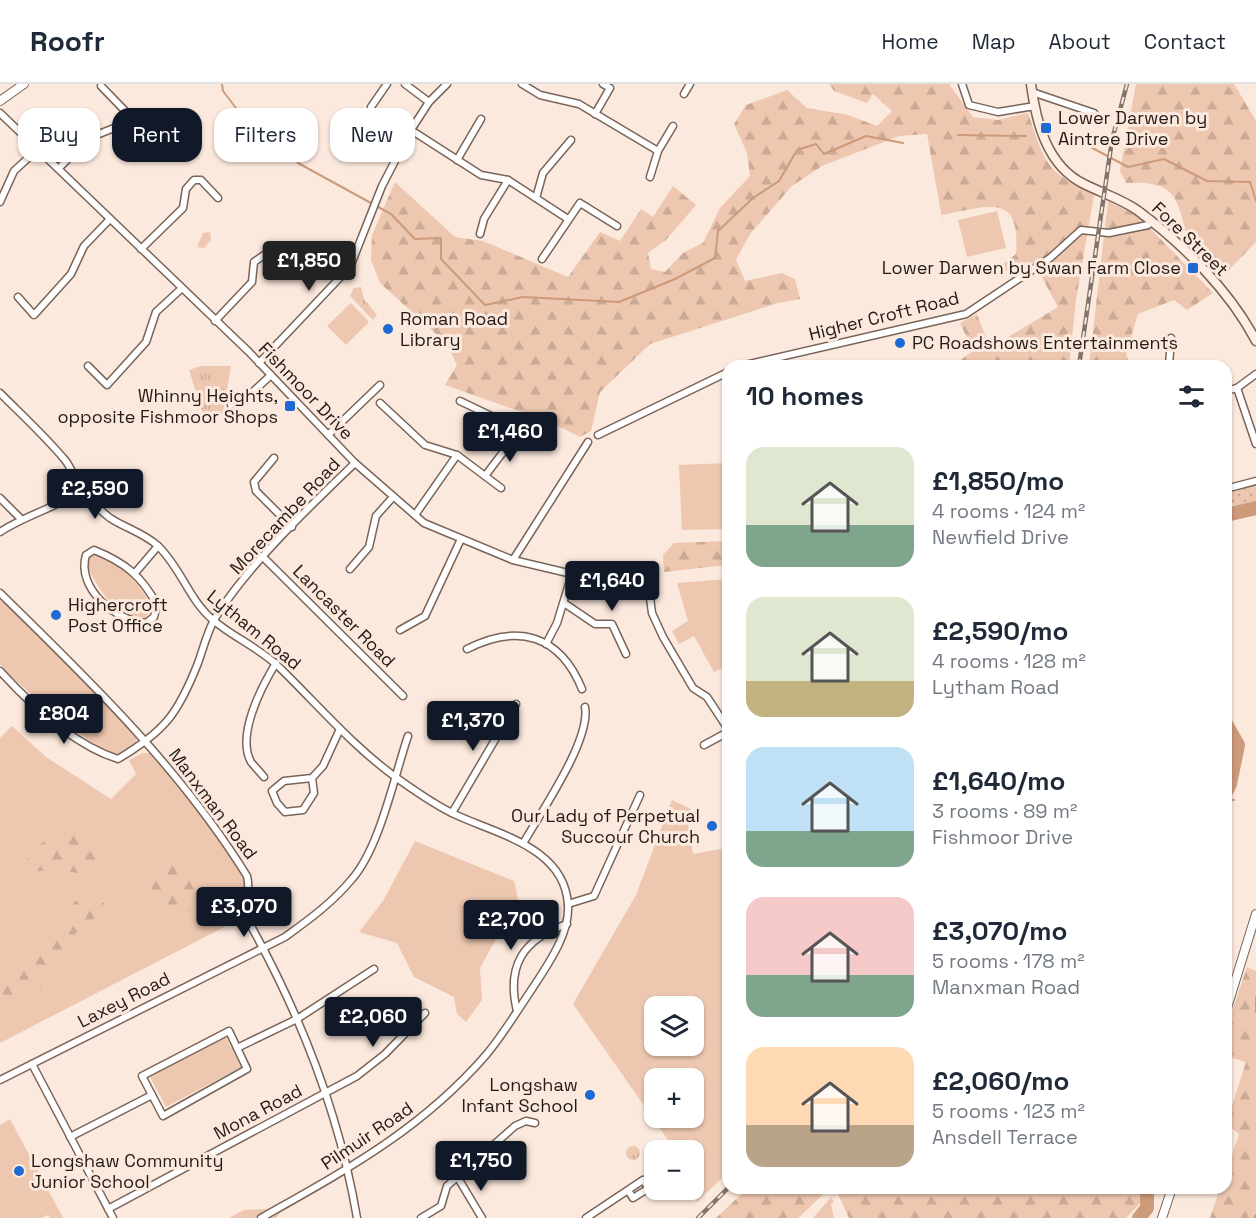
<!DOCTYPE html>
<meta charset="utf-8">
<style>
:root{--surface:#fff;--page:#f6f6f7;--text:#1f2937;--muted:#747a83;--line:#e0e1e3;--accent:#111827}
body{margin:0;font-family:"Space Grotesk",sans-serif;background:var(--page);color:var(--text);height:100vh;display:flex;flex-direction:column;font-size:22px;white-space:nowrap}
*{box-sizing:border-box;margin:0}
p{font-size:20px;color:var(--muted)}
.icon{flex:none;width:33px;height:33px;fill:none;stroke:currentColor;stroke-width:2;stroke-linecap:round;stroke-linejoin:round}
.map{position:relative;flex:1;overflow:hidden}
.panel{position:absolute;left:722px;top:276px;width:510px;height:834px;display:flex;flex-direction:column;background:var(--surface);border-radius:18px;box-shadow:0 2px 4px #0004}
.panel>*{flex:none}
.banner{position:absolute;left:18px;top:24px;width:570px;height:54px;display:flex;gap:12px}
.buttons{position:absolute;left:644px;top:912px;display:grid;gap:12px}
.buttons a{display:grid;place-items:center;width:60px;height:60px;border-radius:12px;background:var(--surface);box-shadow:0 2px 4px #0004;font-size:30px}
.price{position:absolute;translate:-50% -51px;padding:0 14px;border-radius:6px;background:var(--accent);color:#fff;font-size:20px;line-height:39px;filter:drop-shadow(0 2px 3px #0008)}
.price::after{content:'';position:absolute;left:50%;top:36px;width:18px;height:14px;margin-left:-9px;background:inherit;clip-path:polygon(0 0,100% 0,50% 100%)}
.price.selected{background:#222;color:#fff}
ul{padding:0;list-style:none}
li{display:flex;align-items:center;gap:18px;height:150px;padding:0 24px}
li span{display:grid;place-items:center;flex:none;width:168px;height:120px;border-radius:18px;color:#555}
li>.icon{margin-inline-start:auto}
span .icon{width:72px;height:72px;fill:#fffc;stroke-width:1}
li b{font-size:26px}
h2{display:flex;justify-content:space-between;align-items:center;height:72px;padding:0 24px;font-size:26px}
.pill{padding:0 21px;border-radius:18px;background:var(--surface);box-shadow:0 2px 4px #0004;font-size:21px;line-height:54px}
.pill.selected{background:var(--accent);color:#fff}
header{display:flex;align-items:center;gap:36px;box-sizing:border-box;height:84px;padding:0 30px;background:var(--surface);border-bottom:2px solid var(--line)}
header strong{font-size:28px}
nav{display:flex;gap:33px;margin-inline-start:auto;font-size:21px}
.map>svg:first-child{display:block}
.grass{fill:#edc7b0;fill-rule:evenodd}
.forest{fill:url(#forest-firs)}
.park{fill:url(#park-tufts)}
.garden{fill:url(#garden-dots)}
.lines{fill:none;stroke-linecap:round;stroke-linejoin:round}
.stream{stroke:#cd9a7a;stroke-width:2}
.river{stroke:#cd9a7a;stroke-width:14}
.minor-casing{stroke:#796458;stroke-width:9}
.tertiary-casing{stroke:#796458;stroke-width:10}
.secondary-casing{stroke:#796458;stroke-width:11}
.minor{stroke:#fff;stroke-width:6}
.tertiary{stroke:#fff;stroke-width:8}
.secondary{stroke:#ffeee4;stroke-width:8}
.rail-casing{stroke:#81746b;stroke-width:4.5}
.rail{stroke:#fce9dd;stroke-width:2;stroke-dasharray:7;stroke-linecap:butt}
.poi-dot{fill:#1d6ad4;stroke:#fce9dd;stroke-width:2}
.labels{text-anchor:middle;stroke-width:6;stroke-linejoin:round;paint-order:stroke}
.poi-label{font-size:18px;fill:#231b15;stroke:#fce9dd;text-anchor:start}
.street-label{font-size:18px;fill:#231b15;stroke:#fce9dd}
</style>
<header>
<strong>Roofr</strong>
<nav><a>Home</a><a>Map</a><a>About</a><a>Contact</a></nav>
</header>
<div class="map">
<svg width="1256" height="1134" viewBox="0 0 1256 1134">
<defs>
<pattern id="forest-firs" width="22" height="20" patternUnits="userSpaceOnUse" patternTransform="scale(1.5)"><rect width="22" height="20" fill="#edc7b0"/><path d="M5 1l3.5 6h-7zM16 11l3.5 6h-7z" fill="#cbaa96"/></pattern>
<pattern id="park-tufts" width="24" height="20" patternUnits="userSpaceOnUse" patternTransform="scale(1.5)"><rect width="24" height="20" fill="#edc7b0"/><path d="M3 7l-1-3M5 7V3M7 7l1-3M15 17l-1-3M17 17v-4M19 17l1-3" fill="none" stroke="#cbaa96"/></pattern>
<pattern id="garden-dots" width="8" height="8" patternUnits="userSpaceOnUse" patternTransform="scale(1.5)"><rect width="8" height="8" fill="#edc7b0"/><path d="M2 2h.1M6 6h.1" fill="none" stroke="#cbaa96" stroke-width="1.8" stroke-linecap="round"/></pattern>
</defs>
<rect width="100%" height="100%" fill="#fce9dd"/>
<g class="grass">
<polygon points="997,127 1006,164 967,173 958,136"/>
<polygon points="351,219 369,238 346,261 327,242"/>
<polygon points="727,379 727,445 682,446 679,381"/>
<path d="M 99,471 C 125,483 139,499 153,524 L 145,535 C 116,533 98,506 87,481 L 91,472 Z"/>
<polygon points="727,495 727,582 714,588 694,552 679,560 672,547 688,537 677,499"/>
<polygon points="0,513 137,652 135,662 120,671 99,664 58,633 8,590 0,580"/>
<path d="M 12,642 L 46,673 L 111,715 L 136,690 L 129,676 L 143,669 L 151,669 C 167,689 248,782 246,803 C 245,812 236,827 234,838 L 0,959 L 0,654 Z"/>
<path d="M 672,716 L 691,725 L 688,739 L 693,770 L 726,764 L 723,744 L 727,743 L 727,1090 L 696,1118 L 693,1066 L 675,1066 L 573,920 L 636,811 ZM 654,922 L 693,922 L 693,962 L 654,962 ZM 654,994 L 693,994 L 693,1034 L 654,1034 Z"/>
<polygon points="415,757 514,797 518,815 480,884 482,916 466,938 457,930 454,913 414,893 397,859 359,848 383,817"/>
<polygon points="226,953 241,983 166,1023 150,993"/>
<polygon points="10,1035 63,1134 50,1134 48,1131 42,1134 0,1134 0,1041"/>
<polygon points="831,1113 834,1118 831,1120 834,1134 813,1134"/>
<polygon points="284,1124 276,1134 229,1134 244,1126"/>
</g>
<g class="forest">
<path d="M 829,0 L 949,0 L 973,33 L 998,36 L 1028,29 C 1045,79 1045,87 1094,111 L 1076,216 L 1069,282 L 952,282 L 973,267 L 960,239 L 977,230 L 990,264 L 1058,223 L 1039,188 L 1017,201 L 1002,181 L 1016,170 C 1021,106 987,123 942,131 L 943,140 L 927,50 L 899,52 L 822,82 L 792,102 L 750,150 L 736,176 L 745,197 L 782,189 L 795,195 L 800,215 L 778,219 L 650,260 L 600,308 L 591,347 L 580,353 L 552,339 L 445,301 L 457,281 L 447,260 L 380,199 L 371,176 L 372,151 L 395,98 L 455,153 L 483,157 L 568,193 L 600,148 L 620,157 L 641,125 L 653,133 L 673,102 L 696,121 L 666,156 L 648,169 L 651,185 L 665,188 L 683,169 L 703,159 L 720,124 L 750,92 L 747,69 L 734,40 L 746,21 L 787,6 L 807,24 L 848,31 L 877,42 L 892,27 L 873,10 L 867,19 L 834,7 Z"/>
<path d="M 1136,0 L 1234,0 L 1256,37 L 1256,158 L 1219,196 C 1211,188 1199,178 1194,168 C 1174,127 1189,95 1126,99 L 1120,87 Z"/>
<polygon points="1108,117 1138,132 1213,209 1187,226 1174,216 1138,230 1126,269 1130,282 1089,282"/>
<polygon points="727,457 727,481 664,488 663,471 674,459"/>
<path d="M 1226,646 C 1239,662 1236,680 1226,697 Z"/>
<polygon points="115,715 199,795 221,808 212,825 178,830 151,804 162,772"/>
<path d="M 80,740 L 96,772 L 98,796 C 70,784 46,784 17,791 C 33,763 49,749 80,740 Z"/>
<path d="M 99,813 L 109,826 L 82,841 L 58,872 L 41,903 L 9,915 L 0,911 L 0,893 C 36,891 57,843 75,817 Z"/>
<polygon points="1247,883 1256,887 1256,1134 1210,1134 1220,1104 1226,1104 1226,1089 1239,1050 1226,1040 1246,978 1226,972 1226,945"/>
<polygon points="748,1104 830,1104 798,1134 716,1134"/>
<polygon points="841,1104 1142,1104 1143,1116 1126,1134 849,1134 838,1110"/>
</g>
<g class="park">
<polygon points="210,148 211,156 204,164 197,163 203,149"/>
<polygon points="361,203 364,215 377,231 373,236 350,212 354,204"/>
<polygon points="201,282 231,282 223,330 204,333 189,286"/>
<circle cx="633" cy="1069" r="7"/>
</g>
<polygon class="garden" points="1256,402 1256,418 1233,422 1230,408"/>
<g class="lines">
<g class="stream">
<polyline points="222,0 223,7 255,49 287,55 298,79 391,130 415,155 441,154 441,175 485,221 523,213 619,218 675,195 715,174 718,147 753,114 779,97 797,66 816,60 824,70 866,52 903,59"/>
<polyline points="958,51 1026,52"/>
<polyline points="1083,59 1128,83 1164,75 1207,97 1250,98 1256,117"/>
<polyline points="1226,715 1234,716"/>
<polyline points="1256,913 1256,928"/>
<polyline points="1254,1134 1256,1131"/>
</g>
<g class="river">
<polyline points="1226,431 1256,424"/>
<polyline points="1226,640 1238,661 1230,700 1226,708"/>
<polyline points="1139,1134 1147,1124 1147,1104"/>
</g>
<g class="minor-casing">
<g id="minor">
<polyline points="405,0 429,18"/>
<polyline points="522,0 540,11 579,20 658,67"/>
<polyline points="962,0 969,21 998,28 1035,22"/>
<polyline points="1032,8 1094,29"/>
<polyline points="684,10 690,0"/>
<polyline points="371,23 387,0"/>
<polyline points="0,29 249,268 355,379 424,439 513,476 572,490 648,498 652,529 663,553 693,604 707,613 728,645"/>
<polyline points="595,30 610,4 603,0"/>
<polyline points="411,46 481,91 508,96 568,135"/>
<polyline points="457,76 481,35"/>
<polyline points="59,84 89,54 124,40 131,33 101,2"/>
<polyline points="650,93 658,67 673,42"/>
<polyline points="536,114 543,89 571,56"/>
<polyline points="0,118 14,87 38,65"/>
<polyline points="480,150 484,135 508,96"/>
<polyline points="141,165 183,124 186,105 194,96 201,96 218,114"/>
<polyline points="542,175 580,119 617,142"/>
<polyline points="18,213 34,231 71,190 84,162 110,135"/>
<polyline points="215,237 252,198 254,178 264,171 286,188"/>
<polyline points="259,279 350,183 382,102 411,46 429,18 447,0"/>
<polyline points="88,282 107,301 146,258 156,228 181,205"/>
<polyline points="741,282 966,230 1050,174 1081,146 1109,149 1148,141 1151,138"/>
<polyline points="1169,282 1171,254"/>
<polyline points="1237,304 1256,360"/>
<polyline points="1226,307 1237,304 1256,290"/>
<path d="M 0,309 C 22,331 45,352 65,376 C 74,387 76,402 87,413 C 94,420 102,428 110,434 C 125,444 144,449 158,462 C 181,484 189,516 213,536 C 234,554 260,564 279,583 C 319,622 355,665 401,697 C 418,709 435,721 454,730 C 496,750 565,763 568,821 C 570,850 547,882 532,905 C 517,927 503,951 486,971 C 421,1046 346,1086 261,1134"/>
<polyline points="460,317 514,343"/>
<polyline points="380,319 425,361 457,371"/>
<polyline points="231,321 243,317 271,291"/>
<polyline points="328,351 380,301"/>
<polyline points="598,351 728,288"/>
<polyline points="274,374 254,398 256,407 292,443"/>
<polyline points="485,392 510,359 514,343 530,351"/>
<polyline points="1233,403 1256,397"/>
<polyline points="0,414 20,434"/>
<polyline points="415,431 457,371 501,404"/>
<path d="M 0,448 C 26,431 55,424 81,407"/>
<path d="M 94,466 C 124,478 142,492 157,521 L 154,533 L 146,539 C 115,537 76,504 86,471 Z"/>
<polyline points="264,474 403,612"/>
<polyline points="513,476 588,358"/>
<polyline points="350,485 369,463 376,432 393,413"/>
<polyline points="135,489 158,462"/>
<path d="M 0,509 C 90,597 180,684 247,792 C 251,806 245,818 246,833 C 299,927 339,1027 357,1134"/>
<polyline points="564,519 595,540 612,540 626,570"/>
<polyline points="400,546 425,532 461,455"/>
<polyline points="546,560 557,539 572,490"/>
<path d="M 467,565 C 518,539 560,551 582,605"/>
<path d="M 0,587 C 31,621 74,661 118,675 C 165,647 178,630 198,579 C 203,565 207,549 214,536 C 246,483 310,422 355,379"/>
<polyline points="704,661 728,648"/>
<path d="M 264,693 C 260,688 255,683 251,678 C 236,651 262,602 276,579"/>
<polyline points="312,694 314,709 303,726 285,728 277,719 272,707 284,697 312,694 323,682 340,645"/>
<polyline points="452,729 516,620"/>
<path d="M 524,758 C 541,728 591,656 585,623"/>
<polyline points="568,820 594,812 640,711"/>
<path d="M 517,927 C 506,882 523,855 567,840"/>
<polygon points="229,947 247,985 163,1032 142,992"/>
<polyline points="237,964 297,935 374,885"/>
<polyline points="32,980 113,1134"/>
<path d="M 0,996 L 285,853 C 310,835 333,818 352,795 C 380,763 394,693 408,652"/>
<polyline points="70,1053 152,1011"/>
<polyline points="458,1094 482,1134"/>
<polyline points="108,1125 357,992 385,970 425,929"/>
<polyline points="421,1134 441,1122 447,1102 515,1042 526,1037 535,1039"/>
<polyline points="586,1134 643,1096 649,1104 633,1114 628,1106"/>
</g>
</g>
<g class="tertiary-casing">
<g id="tertiary">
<polyline points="0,17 24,0"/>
<polyline points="1226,927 1256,830"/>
<polyline points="1162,1134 1172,1104"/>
</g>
</g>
<g class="secondary-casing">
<path id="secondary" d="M 1031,0 C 1036,38 1047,82 1084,100 C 1102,109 1121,115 1137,126 C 1182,159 1230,207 1256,257"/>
</g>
<use href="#minor" class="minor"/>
<use href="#tertiary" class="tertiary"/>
<use href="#secondary" class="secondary"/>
<g class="rail-casing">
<g id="rail">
<polyline points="1079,282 1112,56 1127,0"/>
<polyline points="698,1134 728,1104"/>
</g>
</g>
<use href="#rail" class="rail"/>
</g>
<g class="poi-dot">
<rect x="1040" y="38" width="12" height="12" rx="3"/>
<rect x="1187" y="178" width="12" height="12" rx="3"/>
<circle cx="388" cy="245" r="6"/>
<circle cx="900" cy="259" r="6"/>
<rect x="284" y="316" width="12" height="12" rx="3"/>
<circle cx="56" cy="531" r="6"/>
<circle cx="712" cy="742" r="6"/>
<circle cx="590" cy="1011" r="6"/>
<circle cx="19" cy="1087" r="6"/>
</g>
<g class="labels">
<g class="poi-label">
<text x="1058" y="40">Lower Darwen by<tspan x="1058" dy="21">Aintree Drive</tspan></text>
<text x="1181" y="190" text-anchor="end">Lower Darwen by Swan Farm Close</text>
<text x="400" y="241">Roman Road<tspan x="400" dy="21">Library</tspan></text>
<text x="912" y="265">PC Roadshows Entertainments</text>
<text x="278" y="318" text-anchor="end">Whinny Heights,<tspan x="278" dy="21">opposite Fishmoor Shops</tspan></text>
<text x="68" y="527">Highercroft<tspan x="68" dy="21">Post Office</tspan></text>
<text x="700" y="738" text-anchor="end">Our Lady of Perpetual<tspan x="700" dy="21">Succour Church</tspan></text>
<text x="578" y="1007" text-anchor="end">Longshaw<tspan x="578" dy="21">Infant School</tspan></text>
<text x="31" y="1083">Longshaw Community<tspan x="31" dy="21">Junior School</tspan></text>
</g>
<g class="street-label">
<text transform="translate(1190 155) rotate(44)" y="6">Fore Street</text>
<text transform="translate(884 232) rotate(-14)" y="6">Higher Croft Road</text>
<text transform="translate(306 307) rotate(46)" y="6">Fishmoor Drive</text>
<text transform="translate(285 432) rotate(-47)" y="6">Morecambe Road</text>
<text transform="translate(344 532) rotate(45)" y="6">Lancaster Road</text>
<text transform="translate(254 546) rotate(39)" y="6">Lytham Road</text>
<text transform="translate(213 720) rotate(53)" y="6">Manxman Road</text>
<text transform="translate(124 916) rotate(-27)" y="6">Laxey Road</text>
<text transform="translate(258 1028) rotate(-28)" y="6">Mona Road</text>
<text transform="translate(367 1052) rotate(-34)" y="6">Pilmuir Road</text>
</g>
</g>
</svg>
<div class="buttons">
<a><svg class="icon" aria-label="layers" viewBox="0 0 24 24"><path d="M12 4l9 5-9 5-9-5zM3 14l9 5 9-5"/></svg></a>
<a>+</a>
<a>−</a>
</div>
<b class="price selected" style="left:309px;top:208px">£1,850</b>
<b class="price" style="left:510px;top:379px">£1,460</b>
<b class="price" style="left:95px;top:436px">£2,590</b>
<b class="price" style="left:612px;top:528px">£1,640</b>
<b class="price" style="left:64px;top:661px">£804</b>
<b class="price" style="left:473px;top:668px">£1,370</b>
<b class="price" style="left:244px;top:854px">£3,070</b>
<b class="price" style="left:511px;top:867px">£2,700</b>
<b class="price" style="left:373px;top:964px">£2,060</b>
<b class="price" style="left:481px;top:1108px">£1,750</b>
<div class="banner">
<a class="pill">Buy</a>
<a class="pill selected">Rent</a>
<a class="pill">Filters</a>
<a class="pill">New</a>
</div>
<section class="panel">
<h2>10 homes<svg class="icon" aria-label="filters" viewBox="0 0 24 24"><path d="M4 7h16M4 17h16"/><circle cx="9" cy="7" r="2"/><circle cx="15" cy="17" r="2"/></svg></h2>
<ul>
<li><span style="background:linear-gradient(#dfe7d0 65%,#7fa58c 0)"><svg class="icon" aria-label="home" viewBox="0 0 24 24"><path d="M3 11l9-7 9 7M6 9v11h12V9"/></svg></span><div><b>£1,850/mo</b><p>4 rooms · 124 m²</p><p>Newfield Drive</p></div></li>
<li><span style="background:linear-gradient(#dfe7d0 70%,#c2b280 0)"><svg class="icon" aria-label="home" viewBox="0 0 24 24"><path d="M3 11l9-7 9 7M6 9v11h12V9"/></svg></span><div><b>£2,590/mo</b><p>4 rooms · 128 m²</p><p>Lytham Road</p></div></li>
<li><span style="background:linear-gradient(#bfe0f5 70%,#7fa58c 0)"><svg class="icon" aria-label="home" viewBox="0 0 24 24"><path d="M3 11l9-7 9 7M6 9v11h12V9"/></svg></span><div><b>£1,640/mo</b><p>3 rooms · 89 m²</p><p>Fishmoor Drive</p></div></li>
<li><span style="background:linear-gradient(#f6c9c9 65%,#7fa58c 0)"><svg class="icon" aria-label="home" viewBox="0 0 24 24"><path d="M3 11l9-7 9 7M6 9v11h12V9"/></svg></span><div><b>£3,070/mo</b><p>5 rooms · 178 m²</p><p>Manxman Road</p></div></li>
<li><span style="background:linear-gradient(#ffd9b3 65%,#b9a48a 0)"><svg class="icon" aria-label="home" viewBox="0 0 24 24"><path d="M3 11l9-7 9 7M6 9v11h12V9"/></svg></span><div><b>£2,060/mo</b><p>5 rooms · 123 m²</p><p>Ansdell Terrace</p></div></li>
</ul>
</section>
</div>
